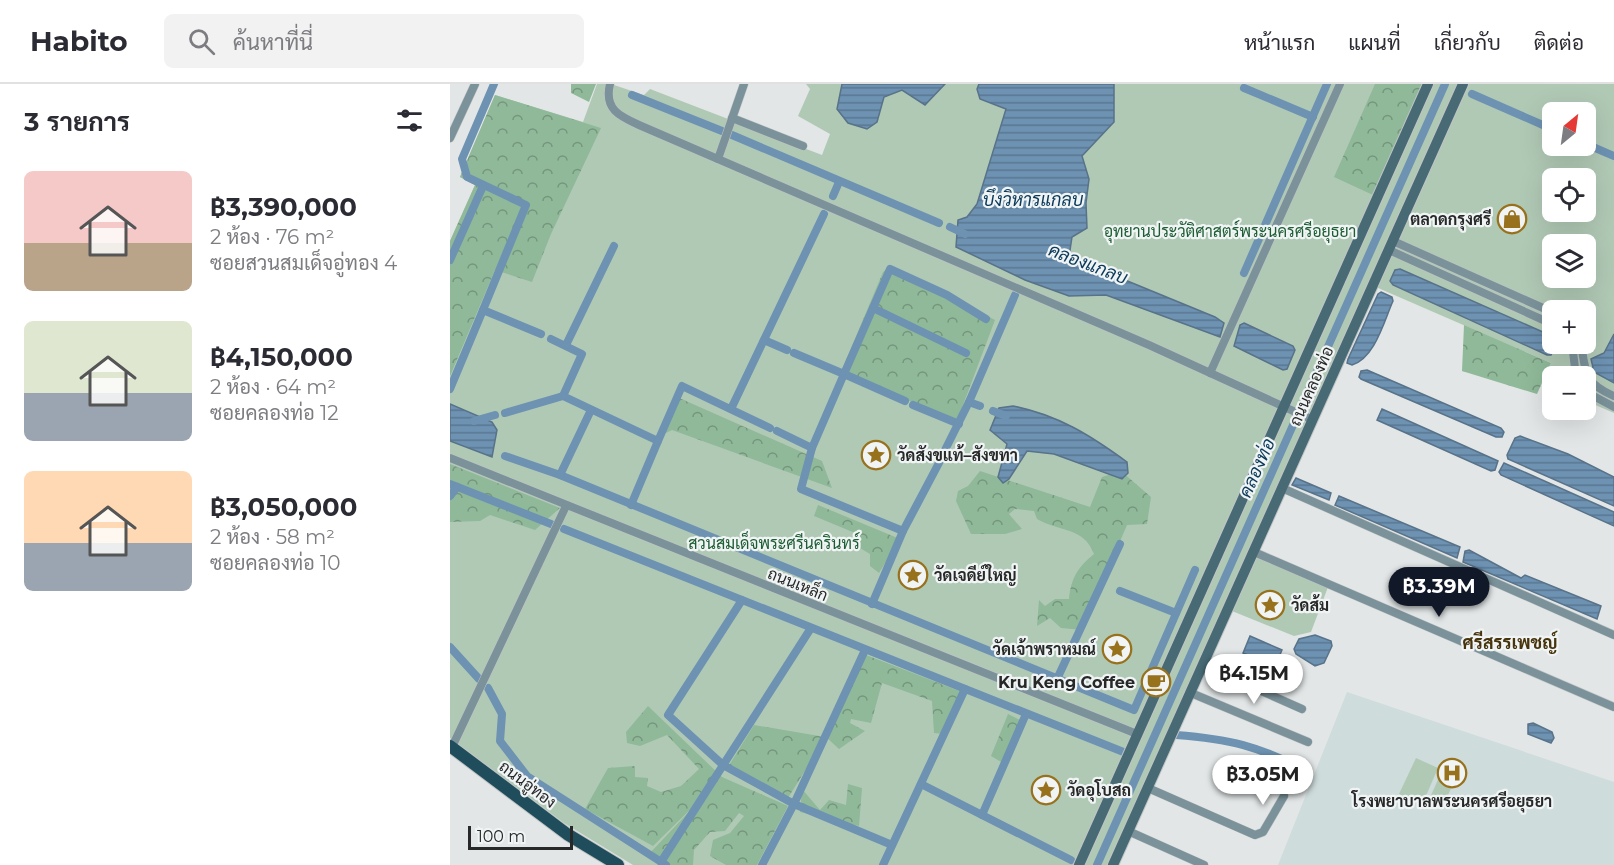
<!DOCTYPE html>
<html lang="th">
<meta charset="utf-8">
<style>
:root{--surface:#fff;--page:#f2f2f3;--text:#2b2b33;--muted:#7c7c81;--line:#e1e1e2;--accent:#111827}
body{margin:0;font-family:Montserrat,Sarabun,sans-serif;background:var(--page);color:var(--text);height:100vh;display:flex;flex-direction:column;font-size:22px;white-space:nowrap}
*{box-sizing:border-box;margin:0}
p{font-size:20px;color:var(--muted)}
.icon{flex:none;width:33px;height:33px;fill:none;stroke:currentColor;stroke-width:2;stroke-linecap:round;stroke-linejoin:round}
.map{position:relative;flex:1;overflow:hidden}
.panel{display:flex;flex-direction:column;background:var(--surface);width:450px}
.panel>*{flex:none}
.needle{width:39px;rotate:29deg}
.controls{position:absolute;left:1092px;top:18px;display:grid;gap:12px}
.controls a{display:grid;place-items:center;width:54px;height:54px;border-radius:9px;background:var(--surface);box-shadow:0 6px 24px #0002;font-size:30px}
.scale{position:absolute;left:18px;bottom:15px;width:105px;box-sizing:border-box;padding-left:6px;border:3px solid #272828;border-top:0;font-size:16px;line-height:21px;white-space:nowrap;color:#272828;-webkit-text-stroke:4px #f0f4f4;paint-order:stroke}
.price{position:absolute;translate:-50% -51px;padding:0 14px;border-radius:21px;background:#fff;color:#222;font-size:20px;line-height:39px;filter:drop-shadow(0 2px 3px #0008)}
.price::after{content:'';position:absolute;left:50%;top:36px;width:18px;height:14px;margin-left:-9px;background:inherit;clip-path:polygon(0 0,100% 0,50% 100%)}
.price.active{background:var(--accent);color:#fff}
ul{padding:0;list-style:none}
li{display:flex;align-items:center;gap:18px;height:150px;padding:0 24px}
li span{display:grid;place-items:center;flex:none;width:168px;height:120px;border-radius:9px;color:#555}
li>.icon{margin-inline-start:auto}
span .icon{width:72px;height:72px;fill:#fffc;stroke-width:1}
li b{font-size:26px}
h2{display:flex;justify-content:space-between;align-items:center;height:72px;padding:0 24px;font-size:26px}
header{display:flex;align-items:center;gap:36px;box-sizing:border-box;height:84px;padding:0 30px;background:var(--surface);border-bottom:2px solid var(--line)}
header strong{font-size:28px}
nav{display:flex;gap:33px;margin-inline-start:auto;font-size:21px}
.search{width:420px;height:54px;background:var(--page);display:flex;align-items:center;gap:15px;box-sizing:border-box;padding:0 21px;border-radius:9px;color:var(--muted);font-size:22px}
main{display:flex;flex:1;min-height:0}
.map>svg:first-child{display:block}
.built{fill:#cfdcdc}
.green{fill:#b0c9b5;fill-rule:evenodd}
.forest{fill:url(#forest-crowns)}
.water{fill:url(#water-rules);stroke:#587289;stroke-width:1.5}
.lines{fill:none;stroke-linecap:round;stroke-linejoin:round}
.canal{stroke:#6d92b2;stroke-width:8}
.street-casing{stroke:#c0c4c4;stroke-width:9}
.secondary-casing{stroke:#c0c4c4;stroke-width:12}
.primary-casing{stroke:#c0c4c4;stroke-width:14}
.street{stroke:#7b929a;stroke-width:8}
.secondary{stroke:#476a75;stroke-width:10}
.primary{stroke:#204d5b;stroke-width:12}
.labels{text-anchor:middle;stroke-width:4.5;stroke-linejoin:round;paint-order:stroke}
.poi-label{font-size:16px;font-weight:bold;fill:#272828;stroke:#f0f4f4;text-anchor:start}
.park-label{font-size:16px;fill:#1d5d33;stroke:#f0f4f4}
.street-label{font-size:16px;fill:#272828;stroke:#f0f4f4}
.water-label{font-size:18px;font-style:italic;fill:#0a395a;stroke:#f0f4f4}
.neighbourhood-label{font-size:18px;font-weight:bold;fill:#47340d;stroke:#f0f4f4}
</style>
<header>
<strong>Habito</strong>
<div class="search"><svg class="icon" aria-label="search" viewBox="0 0 24 24"><circle cx="10" cy="10" r="6"/><path d="M15 15l6 6"/></svg>ค้นหาที่นี่</div>
<nav><a>หน้าแรก</a><a>แผนที่</a><a>เกี่ยวกับ</a><a>ติดต่อ</a></nav>
</header>
<main>
<section class="panel">
<h2>3 รายการ<svg class="icon" aria-label="filters" viewBox="0 0 24 24"><path d="M4 7h16M4 17h16"/><circle cx="9" cy="7" r="2"/><circle cx="15" cy="17" r="2"/></svg></h2>
<ul>
<li><span style="background:linear-gradient(#f6c9c9 60%,#b9a48a 0)"><svg class="icon" aria-label="home" viewBox="0 0 24 24"><path d="M3 11l9-7 9 7M6 9v11h12V9"/></svg></span><div><b>฿3,390,000</b><p>2 ห้อง · 76 m²</p><p>ซอยสวนสมเด็จอู่ทอง 4</p></div></li>
<li><span style="background:linear-gradient(#dfe7d0 60%,#9aa5b1 0)"><svg class="icon" aria-label="home" viewBox="0 0 24 24"><path d="M3 11l9-7 9 7M6 9v11h12V9"/></svg></span><div><b>฿4,150,000</b><p>2 ห้อง · 64 m²</p><p>ซอยคลองท่อ 12</p></div></li>
<li><span style="background:linear-gradient(#ffd9b3 60%,#9aa5b1 0)"><svg class="icon" aria-label="home" viewBox="0 0 24 24"><path d="M3 11l9-7 9 7M6 9v11h12V9"/></svg></span><div><b>฿3,050,000</b><p>2 ห้อง · 58 m²</p><p>ซอยคลองท่อ 10</p></div></li>
</ul>
</section>
<div class="map">
<svg width="1164" height="781" viewBox="0 0 1164 781">
<defs>
<pattern id="forest-crowns" width="20" height="18" patternUnits="userSpaceOnUse" patternTransform="scale(1.5)"><rect width="20" height="18" fill="#8fb999"/><path d="M2 6a3 3 0 1 1 6 0M12 15a3 3 0 1 1 6 0" fill="none" stroke="#75967d"/></pattern>
<pattern id="water-rules" width="6" height="5" patternUnits="userSpaceOnUse" patternTransform="scale(1.5)"><rect width="6" height="5" fill="#6d92b2"/><path d="M0 2.5h6" fill="none" stroke="#5a7791"/></pattern>
</defs>
<rect width="100%" height="100%" fill="#e2e6e6"/>
<polygon class="built" points="897,608 1164,698 1164,781 828,781"/>
<g class="green">
<path d="M 147,0 L 161,0 L 194,11 L 200,5 L 372,71 L 380,50 L 348,32 L 360,5 L 356,0 L 1164,0 L 1164,329 L 1136,317 L 1136,292 L 1102,292 L 1102,303 L 1092,298 L 1101,279 L 919,200 L 659,781 L 183,781 L 114,739 L 0,654 L 0,157 L 25,101 L 10,93 L 45,11 L 133,38 ZM 1102,28 L 1136,28 L 1136,62 L 1102,62 ZM 1102,94 L 1136,94 L 1136,128 L 1102,128 ZM 1102,160 L 1136,160 L 1136,194 L 1102,194 ZM 1102,226 L 1136,226 L 1136,260 L 1102,260 Z"/>
<polygon points="807,472 878,503 861,548 844,552 782,527"/>
<polygon points="966,674 988,684 972,721 949,710"/>
<polygon points="990,691 1004,698 992,724 978,718"/>
</g>
<g class="forest">
<polygon points="121,0 146,0 139,18 121,9"/>
<polygon points="925,0 973,0 923,111 884,93"/>
<polygon points="45,11 151,44 101,150 82,198 45,186 0,292 0,157 25,101 10,93"/>
<polygon points="441,182 545,236 507,337 391,288 433,188"/>
<polygon points="1014,241 1101,279 1087,310 1012,287"/>
<polygon points="227,313 372,377 382,404 222,346 216,349 212,347"/>
<polygon points="0,380 110,424 85,446 40,431 30,437 0,438"/>
<path d="M 530,387 L 640,423 L 652,393 L 671,387 L 701,413 L 697,440 L 677,441 L 632,546 L 611,544 L 600,534 L 587,542 L 589,516 L 595,522 L 605,515 L 619,515 C 621,494 628,483 644,470 C 634,443 610,448 587,435 L 584,427 L 565,425 L 559,430 L 572,445 L 555,450 L 521,450 L 506,417 L 508,407 L 518,402 Z"/>
<polygon points="368,421 450,455 429,489 420,482 420,470 405,461 405,449 364,432"/>
<polygon points="411,569 512,608 494,650 484,649 482,617 432,599 421,639 401,635 400,639 415,647 389,665 376,653 338,714 278,683 304,641 375,653"/>
<polygon points="198,622 272,693 338,722 307,781 276,781 260,772 263,756 280,749 294,732 289,729 275,747 260,748 244,766 243,781 219,781 199,770 251,715 203,762 135,725 158,684 185,682 185,693 198,694 197,702 211,708 231,702 249,685 217,651 190,662 177,659 176,648"/>
<polygon points="558,630 574,638 553,679 541,672"/>
<polygon points="398,700 412,704 409,742 350,728 352,705 370,726 379,716 396,721"/>
</g>
<g class="water">
<polygon points="392,0 495,0 475,21 452,6 434,13 427,38 417,45 398,39 387,25"/>
<polygon points="529,0 664,0 664,38 632,72 639,95 636,119 637,144 622,153 619,173 765,233 774,239 770,253 656,211 619,212 575,196 506,163 508,136 517,133 527,120 556,25 530,15 527,5"/>
<polygon points="950,185 1102,252 1102,260 1106,260 1101,271 1097,271 943,201 940,197 945,186"/>
<path d="M 931,208 L 942,213 L 943,217 C 934,237 925,274 902,281 L 897,279 L 898,275 L 928,210 Z"/>
<polygon points="794,239 843,262 845,266 837,285 833,286 784,262 790,241"/>
<polygon points="1164,250 1164,299 1144,288 1141,275 1154,269"/>
<polygon points="917,286 1051,344 1054,348 1052,353 1046,353 911,295 909,293 911,287"/>
<polygon points="0,320 42,338 47,346 42,373 0,357"/>
<path d="M 563,322 C 608,331 640,351 677,378 L 678,389 L 672,395 L 604,370 L 577,367 L 559,395 L 553,399 L 548,393 L 557,360 L 540,346 L 549,324 Z"/>
<polygon points="932,325 1048,377 1045,386 1041,387 927,336"/>
<polygon points="1070,352 1118,370 1164,393 1164,422 1058,375 1057,371 1065,354"/>
<polygon points="1054,379 1164,428 1164,442 1051,391 1049,388"/>
<polygon points="846,394 881,409 879,416 842,401"/>
<polygon points="889,412 1010,463 1007,474 885,421"/>
<polygon points="1019,466 1071,494 1075,491 1151,522 1147,535 1013,478 1015,467"/>
<polygon points="865,551 881,557 882,562 874,579 865,582 846,570 844,565 849,555"/>
<polygon points="800,552 832,566 825,582 793,569"/>
<polygon points="1083,639 1102,648 1104,654 1101,659 1078,650 1078,640"/>
</g>
<g class="lines">
<g class="canal">
<polyline points="44,0 12,75 17,93 76,121 33,226 91,250"/>
<polyline points="794,4 863,33"/>
<polyline points="1022,10 1102,45"/>
<polyline points="182,11 272,47"/>
<polyline points="282,51 489,139"/>
<polyline points="1136,60 1164,72"/>
<polyline points="383,112 389,98"/>
<polyline points="500,143 515,150"/>
<polyline points="0,176 33,102"/>
<polyline points="794,189 877,0"/>
<polyline points="423,224 516,269"/>
<polyline points="101,255 132,270 113,312 208,357 232,302 320,344"/>
<polyline points="314,256 337,266"/>
<polyline points="116,261 164,162"/>
<polyline points="344,269 394,290 362,364"/>
<polyline points="0,305 33,226"/>
<polyline points="455,317 394,290 440,185 497,211 536,235"/>
<polyline points="519,318 530,322"/>
<polyline points="463,321 509,340"/>
<polyline points="281,325 374,130"/>
<polyline points="543,327 556,332"/>
<polyline points="55,329 113,312"/>
<polyline points="24,337 45,331"/>
<polyline points="327,347 362,364 351,405 453,447 490,377"/>
<polyline points="493,370 519,318 565,211"/>
<polyline points="55,372 110,391 684,626 745,486"/>
<polyline points="110,391 141,326"/>
<polyline points="0,400 101,440"/>
<polyline points="0,412 7,403"/>
<polyline points="181,421 208,357"/>
<polyline points="114,445 676,669"/>
<polyline points="670,507 726,529"/>
<polyline points="292,516 218,631 273,681 344,720 442,761"/>
<polyline points="422,520 453,447"/>
<polyline points="0,563 29,595"/>
<polyline points="607,595 670,460"/>
<polyline points="38,604 52,630 50,657 77,692 216,781"/>
<path d="M 726,651 C 779,655 809,662 856,687"/>
<polyline points="471,700 621,776"/>
<polyline points="532,731 576,630"/>
<polyline points="211,778 361,544"/>
<polyline points="312,781 344,720 415,566"/>
<polyline points="433,781 515,605"/>
<polyline points="647,781 995,0"/>
</g>
<g class="street-casing">
<g id="street">
<path d="M 160,0 C 154,25 169,32 189,41 L 699,261 L 863,336"/>
<polyline points="282,34 353,62"/>
<polyline points="0,54 25,0"/>
<polyline points="268,75 294,0"/>
<polyline points="943,157 1102,228"/>
<polyline points="939,166 1102,240"/>
<polyline points="1122,260 1126,292"/>
<path d="M 1131,260 C 1136,289 1134,299 1164,312"/>
<polyline points="760,289 890,0"/>
<polyline points="1136,308 1164,323"/>
<polyline points="0,374 687,650"/>
<polyline points="832,404 1164,551"/>
<polyline points="804,468 1164,623"/>
<polyline points="753,581 852,625"/>
<polyline points="741,609 858,658"/>
<polyline points="2,663 116,422"/>
<polyline points="698,704 805,751 813,748 834,712"/>
<polyline points="678,747 754,781"/>
</g>
</g>
<g class="secondary-casing">
<g id="secondary">
<polyline points="629,781 978,0"/>
<polyline points="663,781 1013,0"/>
</g>
</g>
<g class="primary-casing">
<polyline id="primary" points="0,662 117,750 168,781"/>
</g>
<use href="#street" class="street"/>
<use href="#secondary" class="secondary"/>
<use href="#primary" class="primary"/>
</g>
<defs>
<g id="shop-ring" transform="scale(1.5)"><circle r="9.5" fill="#f0f4f4" stroke="#98711c" stroke-width="1.5"/><path d="M-5-2.5h2.3a2.7 3.5 0 0 1 5.4 0H5L5.5 6h-11ZM-1.5-2.5h3a1.5 2.3 0 0 0-3 0Z" fill="#98711c"/></g>
<g id="sight-ring" transform="scale(1.5)"><circle r="9.5" fill="#f0f4f4" stroke="#98711c" stroke-width="1.5"/><path d="M0-6L1.8-2.2L6-1.7L2.9 1.2L3.7 5.4L0 3.3L-3.7 5.4L-2.9 1.2L-6-1.7L-1.8-2.2Z" fill="#98711c"/></g>
<g id="cafe-ring" transform="scale(1.5)"><circle r="9.5" fill="#f0f4f4" stroke="#98711c" stroke-width="1.5"/><path d="M-5.5-4.5H6V0H3Q3 3.5 0 3.5H-2.5Q-5.5 3.5-5.5 0ZM3-3.2v2h1.7v-2ZM-6 4.5H4V6H-6Z" fill="#98711c"/></g>
<g id="hospital-ring" transform="scale(1.5)"><circle r="9.5" fill="#f0f4f4" stroke="#98711c" stroke-width="1.5"/><path d="M-5-5h3v3.5h4V-5h3V5h-3V1.5h-4V5h-3Z" fill="#98711c"/></g>
</defs>
<g fill-rule="evenodd">
<use href="#shop-ring" x="1062" y="135"/>
<use href="#sight-ring" x="426" y="371"/>
<use href="#sight-ring" x="463" y="491"/>
<use href="#sight-ring" x="820" y="521"/>
<use href="#sight-ring" x="667" y="565"/>
<use href="#cafe-ring" x="706" y="598"/>
<use href="#hospital-ring" x="1002" y="689"/>
<use href="#sight-ring" x="596" y="706"/>
</g>
<g class="labels">
<g class="poi-label">
<text x="1041" y="141" text-anchor="end">ตลาดกรุงศรี</text>
<text x="447" y="377">วัดสังขแท้–สังขทา</text>
<text x="484" y="497">วัดเจดีย์ใหญ่</text>
<text x="841" y="527">วัดส้ม</text>
<text x="646" y="571" text-anchor="end">วัดเจ้าพราหมณ์</text>
<text x="685" y="604" text-anchor="end">Kru Keng Coffee</text>
<text x="617" y="712">วัดอุโบสถ</text>
<text x="1002" y="723" text-anchor="middle">โรงพยาบาลพระนครศรีอยุธยา</text>
</g>
<g class="park-label">
<text x="780" y="153">อุทยานประวัติศาสตร์พระนครศรีอยุธยา</text>
<text x="324" y="465">สวนสมเด็จพระศรีนครินทร์</text>
</g>
<g class="street-label">
<text transform="translate(861 302) rotate(-66)" y="6">ถนนคลองท่อ</text>
<text transform="translate(348 500) rotate(22)" y="6">ถนนเหล็ก</text>
<text transform="translate(78 700) rotate(37)" y="6">ถนนอู่ทอง</text>
</g>
<g class="water-label">
<text x="583" y="122">บึงวิหารแกลบ</text>
<text transform="translate(638 180) rotate(21)" y="6">คลองแกลบ</text>
<text transform="translate(807 384) rotate(-66)" y="6">คลองท่อ</text>
</g>
<g class="neighbourhood-label">
<text x="1060" y="565">ศรีสรรเพชญ์</text>
</g>
</g>
</svg>
<div class="controls">
<a><svg class="needle" viewBox="-14 -14 28 28"><path d="M0-13l5 13h-10z" fill="#e53935"/><path d="M0 13l5-13h-10z" fill="#7c7c81"/></svg></a>
<a><svg class="icon" aria-label="locate" viewBox="0 0 24 24"><circle cx="12" cy="12" r="6"/><path d="M12 2v4M12 18v4M2 12h4M18 12h4"/></svg></a>
<a><svg class="icon" aria-label="layers" viewBox="0 0 24 24"><path d="M12 4l9 5-9 5-9-5zM3 14l9 5 9-5"/></svg></a>
<a>+</a>
<a>−</a>
</div>
<div class="scale">100 m</div>
<b class="price active" style="left:989px;top:534px">฿3.39M</b>
<b class="price" style="left:804px;top:621px">฿4.15M</b>
<b class="price" style="left:813px;top:722px">฿3.05M</b>
</div>
</main>
